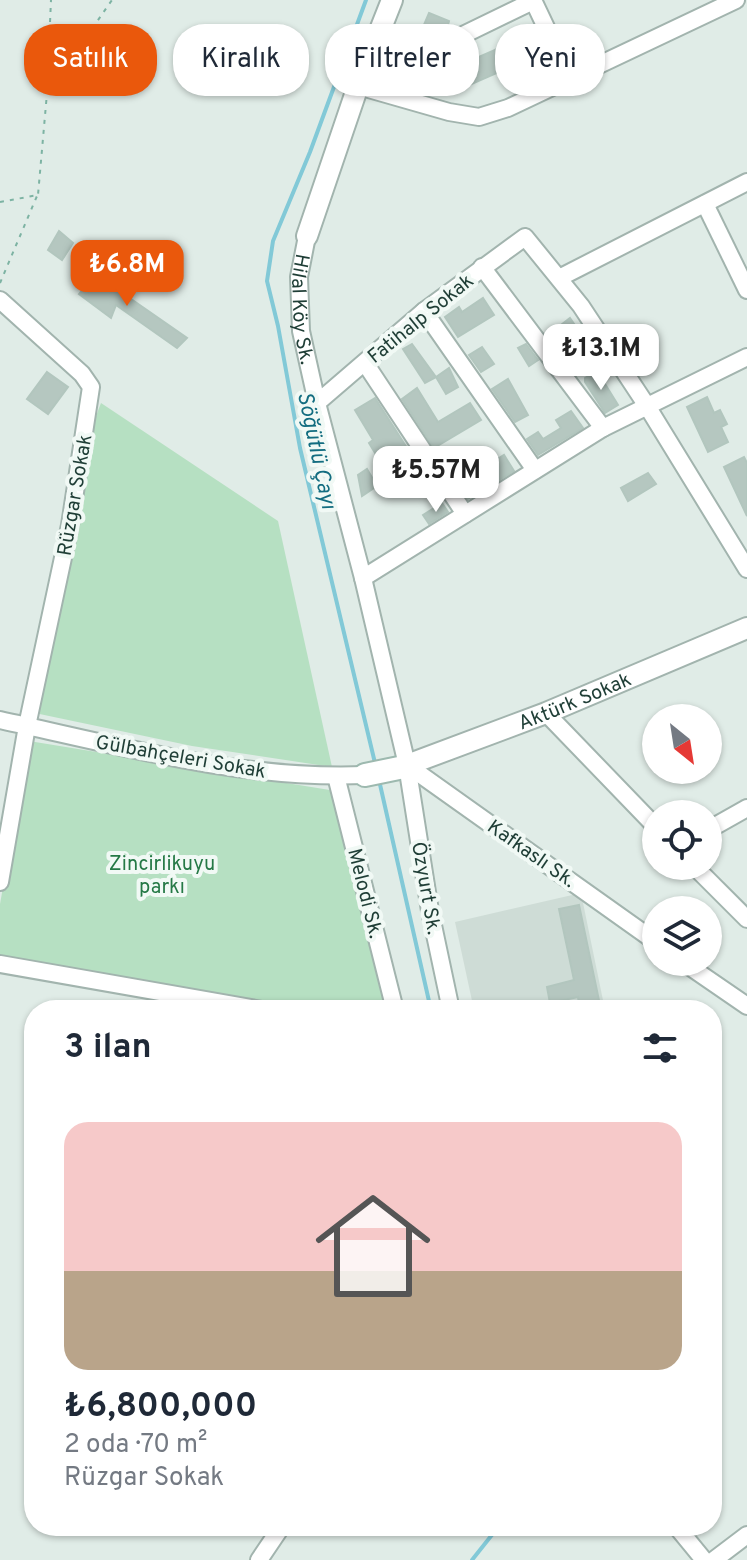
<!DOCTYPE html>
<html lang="tr">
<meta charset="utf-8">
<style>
:root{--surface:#fff;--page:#f2f2f3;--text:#1f2937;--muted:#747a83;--line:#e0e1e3;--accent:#ea580c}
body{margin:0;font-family:Overpass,sans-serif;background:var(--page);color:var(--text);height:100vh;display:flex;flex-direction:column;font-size:30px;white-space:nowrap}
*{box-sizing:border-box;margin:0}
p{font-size:26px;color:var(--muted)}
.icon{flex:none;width:44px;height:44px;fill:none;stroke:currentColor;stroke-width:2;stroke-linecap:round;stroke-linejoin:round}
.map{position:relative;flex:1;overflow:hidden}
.sheet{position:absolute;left:24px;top:1000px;width:698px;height:536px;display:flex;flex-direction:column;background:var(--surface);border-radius:32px;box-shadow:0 2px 6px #0004}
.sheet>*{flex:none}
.banner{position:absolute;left:24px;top:24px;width:700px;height:72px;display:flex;gap:16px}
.needle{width:52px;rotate:150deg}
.tools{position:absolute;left:642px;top:704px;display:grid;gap:16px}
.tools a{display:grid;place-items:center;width:80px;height:80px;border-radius:50%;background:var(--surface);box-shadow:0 2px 6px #0004;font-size:40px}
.price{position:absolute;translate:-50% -68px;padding:0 18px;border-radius:16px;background:#fff;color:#222;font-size:26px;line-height:52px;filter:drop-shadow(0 2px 4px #0008)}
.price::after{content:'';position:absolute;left:50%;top:48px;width:24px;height:18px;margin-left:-12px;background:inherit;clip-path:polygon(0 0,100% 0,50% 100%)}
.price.active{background:var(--accent);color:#fff}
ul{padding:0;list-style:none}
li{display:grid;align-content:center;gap:16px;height:424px;padding:0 40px}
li+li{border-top:2px solid var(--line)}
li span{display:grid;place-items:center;height:248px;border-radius:24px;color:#555}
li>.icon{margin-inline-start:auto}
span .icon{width:144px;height:144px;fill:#fffc;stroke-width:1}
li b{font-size:34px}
h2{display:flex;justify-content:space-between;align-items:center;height:96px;padding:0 40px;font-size:34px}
.tag{padding:0 28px;border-radius:32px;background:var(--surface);box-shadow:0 2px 6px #0004;font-size:28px;line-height:72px}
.tag.active{background:var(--accent);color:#fff}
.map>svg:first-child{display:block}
.built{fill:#cedcd6}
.green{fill:#b6e0c2}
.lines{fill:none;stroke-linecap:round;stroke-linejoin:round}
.stream{stroke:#82c9d7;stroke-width:4}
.building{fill:#b5c7c0;stroke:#b2c6be;stroke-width:2}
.minor-casing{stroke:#a2b4ae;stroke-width:20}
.tertiary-casing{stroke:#a2b4ae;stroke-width:24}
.secondary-casing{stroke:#9db9af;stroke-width:26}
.path{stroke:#7db3a3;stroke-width:2;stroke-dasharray:4 6;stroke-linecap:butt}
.minor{stroke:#fff;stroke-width:16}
.tertiary{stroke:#fff;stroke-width:20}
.secondary{stroke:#fff;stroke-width:22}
.labels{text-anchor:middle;stroke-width:8;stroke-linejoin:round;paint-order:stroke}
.street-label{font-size:20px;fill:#1f3e36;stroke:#f1f9f5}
.park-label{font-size:20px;fill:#257946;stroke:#f1f9f5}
.water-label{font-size:22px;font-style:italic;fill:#136d80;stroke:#f1f9f5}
</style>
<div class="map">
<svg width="747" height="1560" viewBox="0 0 747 1560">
<rect width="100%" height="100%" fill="#e0ece7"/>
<polygon class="built" points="581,893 605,1010 474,1010 455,922"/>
<g class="green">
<polygon points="101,403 278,521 332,767 192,746 30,712 67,492"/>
<polygon points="29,741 336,791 388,1010 317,1010 0,959 0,904"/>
</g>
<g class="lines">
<g class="stream">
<polyline points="366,0 310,152 273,241 267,281 278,326 300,448 375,763"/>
<polyline points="379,780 431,1010"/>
<polyline points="472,1560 499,1526"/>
</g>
</g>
<g class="building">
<polygon points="429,13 449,21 441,51 437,43 429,67 409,60"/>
<polygon points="529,35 538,55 458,90 449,70 511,43 515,44 517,40"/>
<polygon points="59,231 73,243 62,260 48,250"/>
<polygon points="99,271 121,292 187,338 177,348 116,305 111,318 79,294"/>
<polygon points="483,298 494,315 458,337 445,317 459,307 462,312"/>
<polygon points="570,318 590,347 567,362 548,337 563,328 561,325"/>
<polygon points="412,344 436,377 449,368 458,387 446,394 436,377 425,383 403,349"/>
<polygon points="526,344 538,360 529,366 518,348"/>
<polygon points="482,347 494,364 481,372 469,355"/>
<polygon points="597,371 618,405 605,413 585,382 585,378"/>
<polygon points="47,372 68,387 48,414 27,399"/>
<polygon points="508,379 528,415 515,422 492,389"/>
<polygon points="417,388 438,422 470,403 481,420 434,448 402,399"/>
<polygon points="707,397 714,413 720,410 727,424 721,427 728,442 708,452 687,407"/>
<polygon points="375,398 416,462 403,470 393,453 380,461 369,443 373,440 355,410"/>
<polygon points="571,411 583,428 538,455 527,439 538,432 543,439 561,428 556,420"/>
<polygon points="469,453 480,470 504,455 514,471 468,499 447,467"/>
<polygon points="744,457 747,463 747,516 724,467"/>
<polygon points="367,469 377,486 362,496 358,475"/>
<polygon points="648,473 656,484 628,501 621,488"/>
<polygon points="442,503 448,512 429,524 423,515"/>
<polygon points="579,905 601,1010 580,1010 578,997 550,1003 547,987 574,980 559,909"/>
</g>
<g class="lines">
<g class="minor-casing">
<g id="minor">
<polyline points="533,0 560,57"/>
<polyline points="463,35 533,1"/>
<polyline points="358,86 449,112 479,117 508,108 736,0"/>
<polyline points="705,204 747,290"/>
<path id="s1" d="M 307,236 L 299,277 L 301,331 L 317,403 L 363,578 L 407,765 L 430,911 L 451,1010"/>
<polyline points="482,267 603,428"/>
<polyline points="559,278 747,182"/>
<polyline points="0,300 82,374 91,387 70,525 27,726 0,882"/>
<polyline points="424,311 535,470"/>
<polyline points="365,363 465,514"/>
<polyline points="317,403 424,311 525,237 581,306 647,406 747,569"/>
<polyline points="363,578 603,428 747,357"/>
<polyline points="546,713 656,827"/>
<path d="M 0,720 C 120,746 241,780 365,775"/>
<polyline points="407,765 656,942"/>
<polyline points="336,776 395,1010"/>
<polyline points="708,830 747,808"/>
<polyline points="694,866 747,919"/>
<polyline points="683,962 747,1006"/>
<polyline points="0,964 262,1010"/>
<polyline points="676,1526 704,1560"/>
<polyline points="259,1560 282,1526"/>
<polyline points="714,1560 747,1535"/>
</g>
</g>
<g class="tertiary-casing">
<g id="tertiary">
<polyline points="307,236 358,86 392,0"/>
<path id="s2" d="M 399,768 L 546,713 L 747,628"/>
</g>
</g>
<g class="secondary-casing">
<polyline id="secondary" points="365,775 399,768"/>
</g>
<g class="path">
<polyline points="47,92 51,0"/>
<polyline points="0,202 38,195 47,93 112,0"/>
<polyline points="0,283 37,196"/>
</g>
<use href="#minor" class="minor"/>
<use href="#tertiary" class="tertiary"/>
<use href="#secondary" class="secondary"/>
</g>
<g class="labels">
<g class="street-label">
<text dy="7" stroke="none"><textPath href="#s1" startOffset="74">Hilal Köy Sk.</textPath></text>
<text transform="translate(420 318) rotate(-39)" y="7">Fatihalp Sokak</text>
<text transform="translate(74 495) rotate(-80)" y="7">Rüzgar Sokak</text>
<text dy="7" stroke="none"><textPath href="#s2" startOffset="188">Aktürk Sokak</textPath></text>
<text transform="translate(181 756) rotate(10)" y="7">Gülbahçeleri Sokak</text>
<text transform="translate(532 853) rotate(35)" y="7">Kafkaslı Sk.</text>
<text transform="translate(427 888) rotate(80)" y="7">Özyurt Sk.</text>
<text transform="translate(366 893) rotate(76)" y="7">Melodi Sk.</text>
</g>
<g class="park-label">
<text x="162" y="870">Zincirlikuyu<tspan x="162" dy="23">parkı</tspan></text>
</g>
<g class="water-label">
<text transform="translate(318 450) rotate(78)" y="8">Söğütlü Çayı</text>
</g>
</g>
</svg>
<div class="tools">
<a><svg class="needle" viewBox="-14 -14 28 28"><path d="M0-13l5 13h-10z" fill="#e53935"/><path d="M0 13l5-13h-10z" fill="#747a83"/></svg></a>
<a><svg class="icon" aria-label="locate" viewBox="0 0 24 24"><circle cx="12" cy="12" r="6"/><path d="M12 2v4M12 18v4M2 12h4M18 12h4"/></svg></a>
<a><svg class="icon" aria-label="layers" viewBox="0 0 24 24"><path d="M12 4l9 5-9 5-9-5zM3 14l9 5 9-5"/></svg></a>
</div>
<b class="price active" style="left:127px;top:308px">₺6.8M</b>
<b class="price" style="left:601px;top:392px">₺13.1M</b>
<b class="price" style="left:436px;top:514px">₺5.57M</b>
<div class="banner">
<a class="tag active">Satılık</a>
<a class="tag">Kiralık</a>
<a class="tag">Filtreler</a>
<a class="tag">Yeni</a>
</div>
<section class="sheet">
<h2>3 ilan<svg class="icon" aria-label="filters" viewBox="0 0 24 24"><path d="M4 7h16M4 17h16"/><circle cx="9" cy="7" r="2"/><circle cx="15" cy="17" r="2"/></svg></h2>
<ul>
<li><span style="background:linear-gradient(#f6c9c9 60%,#b9a48a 0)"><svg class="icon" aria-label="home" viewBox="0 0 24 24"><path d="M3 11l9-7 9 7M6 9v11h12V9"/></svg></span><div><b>₺6,800,000</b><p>2 oda · 70 m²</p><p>Rüzgar Sokak</p></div></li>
</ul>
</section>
</div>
